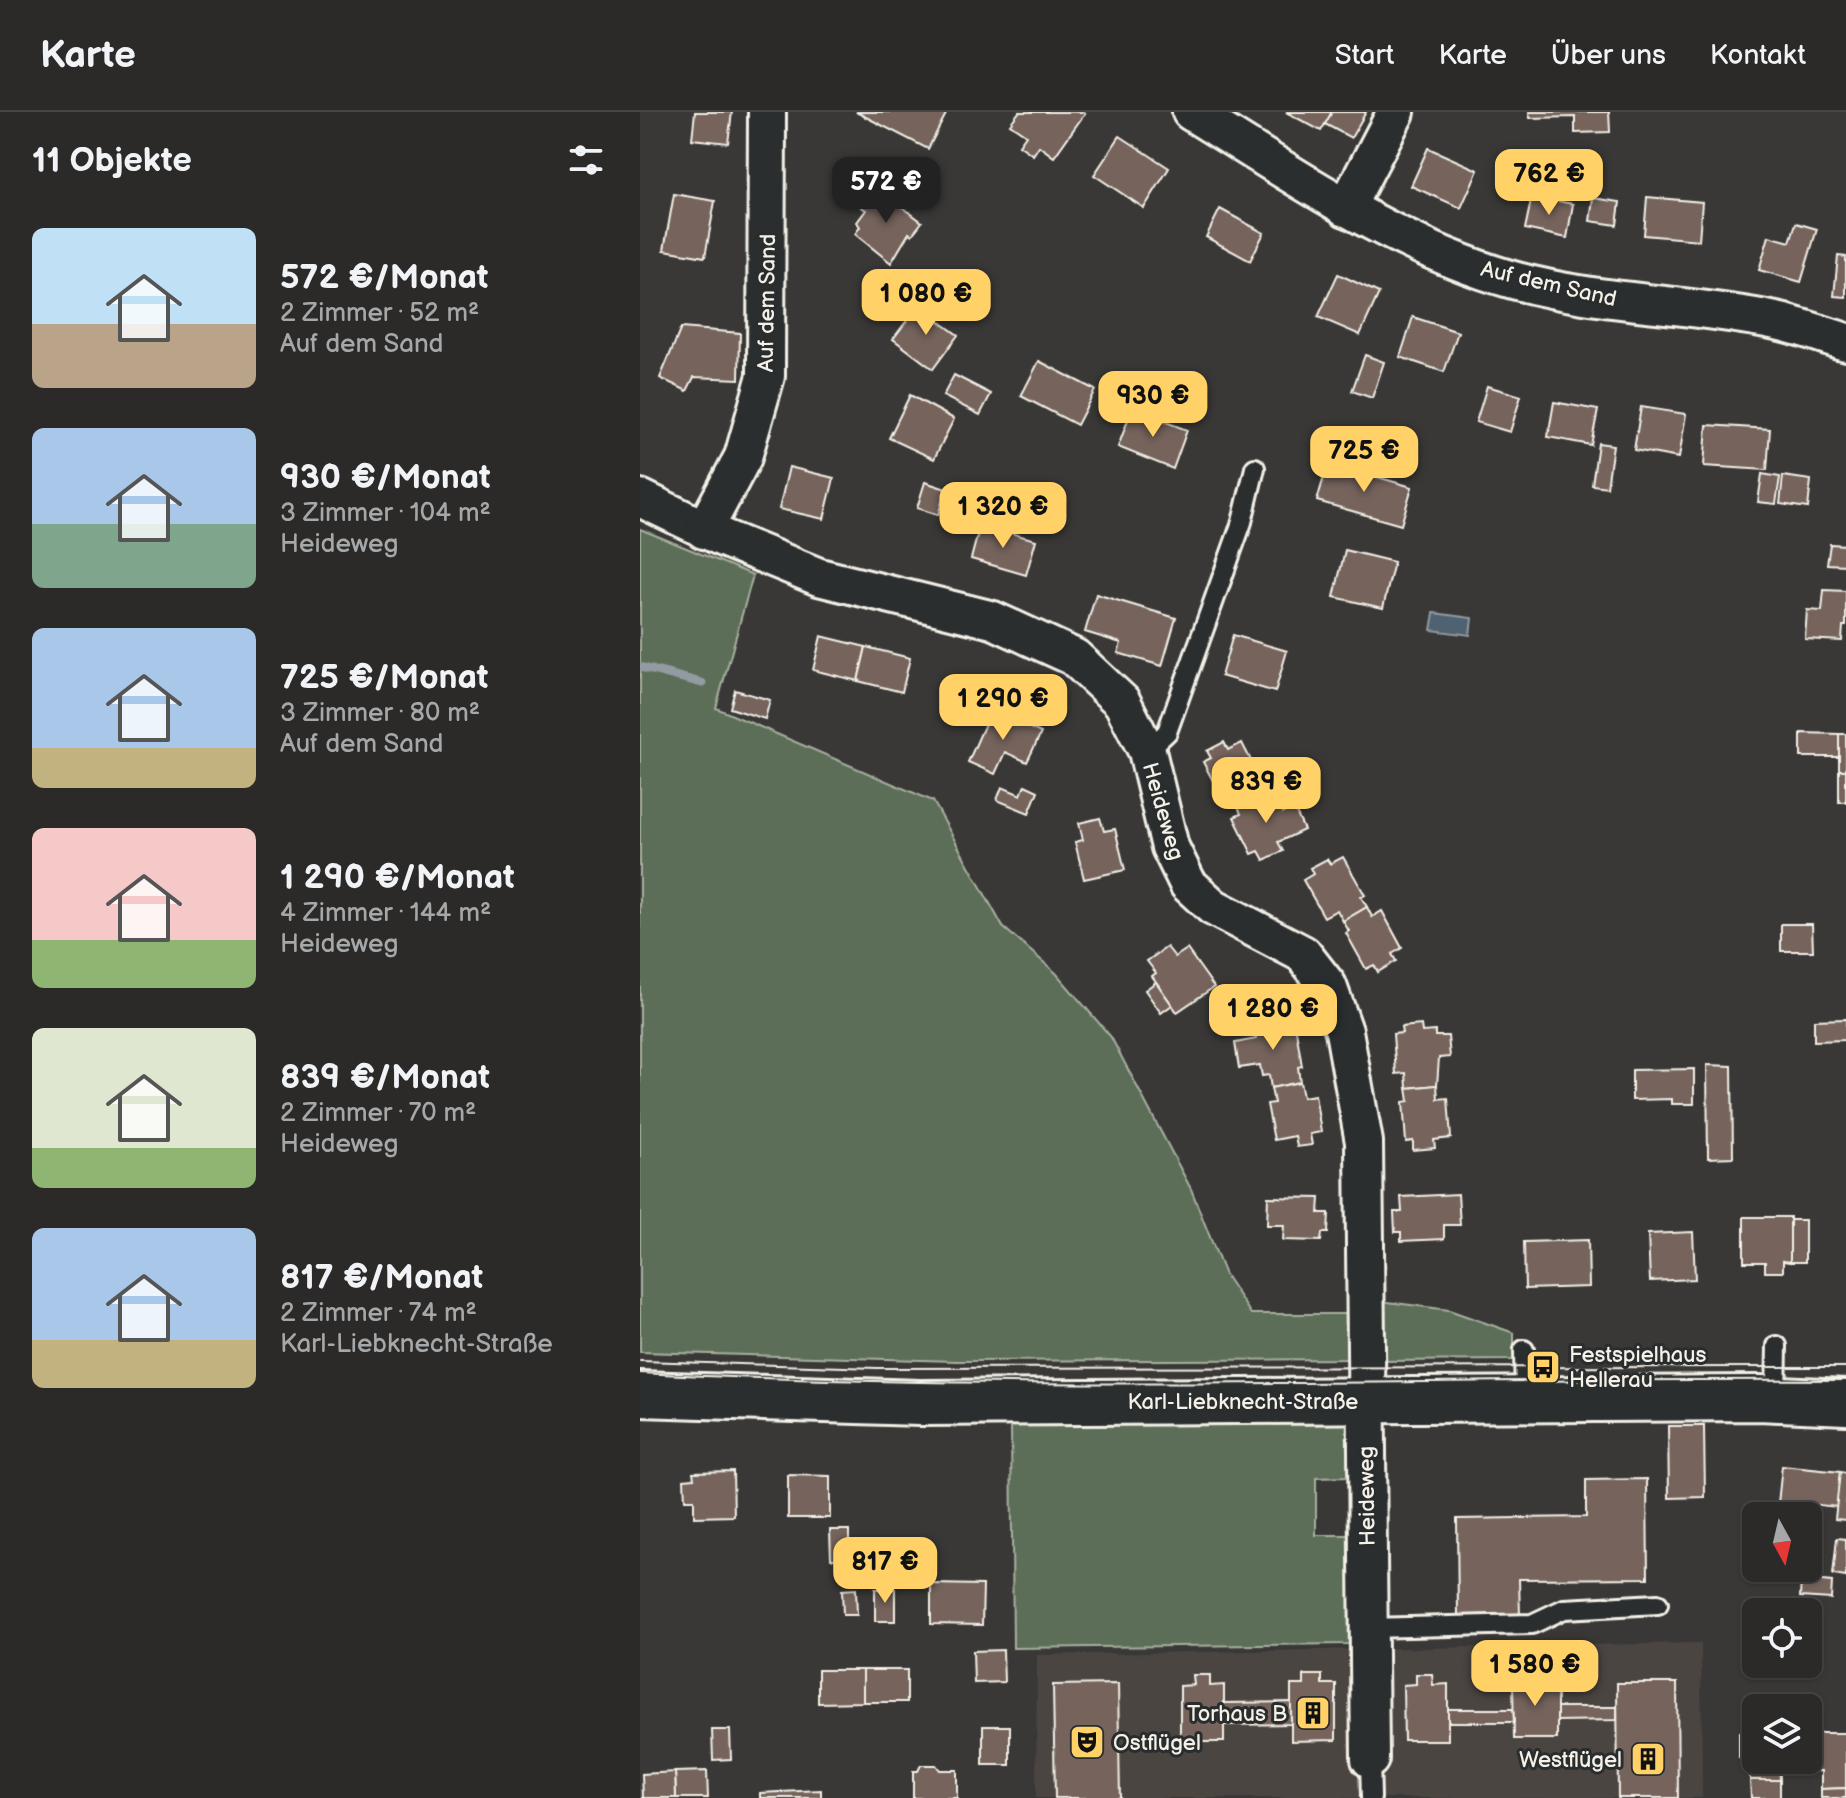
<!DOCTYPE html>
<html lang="de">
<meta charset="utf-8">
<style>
:root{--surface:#2b2a29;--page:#333231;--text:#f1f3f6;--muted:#a6a7a8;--line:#474646;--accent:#ffd166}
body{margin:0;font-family:"Balsamiq Sans",sans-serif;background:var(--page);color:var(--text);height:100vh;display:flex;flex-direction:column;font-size:30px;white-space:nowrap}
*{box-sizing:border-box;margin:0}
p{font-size:26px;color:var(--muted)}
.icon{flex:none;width:44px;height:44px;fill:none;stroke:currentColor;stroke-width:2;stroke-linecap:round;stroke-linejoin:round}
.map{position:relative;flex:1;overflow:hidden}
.details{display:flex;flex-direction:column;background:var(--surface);width:640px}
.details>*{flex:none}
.needle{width:52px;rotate:172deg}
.tools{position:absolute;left:1102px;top:1390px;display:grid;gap:16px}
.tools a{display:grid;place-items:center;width:80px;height:80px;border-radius:12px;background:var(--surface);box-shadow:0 2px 6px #0004,0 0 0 2px var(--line);font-size:40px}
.price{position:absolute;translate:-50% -68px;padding:0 18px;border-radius:16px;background:var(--accent);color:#111;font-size:26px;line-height:52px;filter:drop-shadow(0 2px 4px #0008)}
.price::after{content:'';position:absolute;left:50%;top:48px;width:24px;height:18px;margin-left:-12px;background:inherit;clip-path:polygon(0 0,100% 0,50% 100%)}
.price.on{background:#222;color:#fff}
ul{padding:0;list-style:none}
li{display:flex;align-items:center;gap:24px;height:200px;padding:0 32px}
li span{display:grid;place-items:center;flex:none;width:224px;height:160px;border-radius:12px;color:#555}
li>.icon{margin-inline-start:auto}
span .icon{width:96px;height:96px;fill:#fffc;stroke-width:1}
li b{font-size:34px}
h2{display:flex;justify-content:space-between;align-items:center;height:96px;padding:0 32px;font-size:34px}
header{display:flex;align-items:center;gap:48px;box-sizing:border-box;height:112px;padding:0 40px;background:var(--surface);border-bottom:2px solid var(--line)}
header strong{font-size:38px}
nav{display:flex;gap:44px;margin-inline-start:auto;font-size:28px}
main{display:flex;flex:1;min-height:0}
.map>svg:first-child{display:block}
.built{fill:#4b4542}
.green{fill:#5c6e58;stroke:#a8b0a0;stroke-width:2}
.water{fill:#506272;stroke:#929ba1;stroke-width:2}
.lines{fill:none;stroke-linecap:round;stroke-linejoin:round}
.stream{stroke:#929ba1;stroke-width:9}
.building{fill:#74635c;stroke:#f4f1e8;stroke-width:2}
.service-casing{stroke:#f4f1e8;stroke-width:24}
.minor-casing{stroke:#f4f1e8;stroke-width:42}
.tertiary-casing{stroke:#f4f1e8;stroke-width:50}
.service{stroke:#2a2d2e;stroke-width:18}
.minor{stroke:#2a2d2e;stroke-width:36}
.tertiary{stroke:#2a2d2e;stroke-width:44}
.tram{stroke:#f4f1e8;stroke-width:2}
.labels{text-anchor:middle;stroke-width:6;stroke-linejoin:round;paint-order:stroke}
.street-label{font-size:22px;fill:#f4f1e8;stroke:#2a2d2e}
.poi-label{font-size:22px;fill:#f4f1e8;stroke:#2a2d2e;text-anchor:start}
</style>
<header>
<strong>Karte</strong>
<nav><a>Start</a><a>Karte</a><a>Über uns</a><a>Kontakt</a></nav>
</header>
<main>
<section class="details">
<h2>11 Objekte<svg class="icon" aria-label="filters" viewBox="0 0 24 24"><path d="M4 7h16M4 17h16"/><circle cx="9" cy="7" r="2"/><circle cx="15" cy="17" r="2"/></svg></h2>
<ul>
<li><span style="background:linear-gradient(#bfe0f5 60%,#b9a48a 0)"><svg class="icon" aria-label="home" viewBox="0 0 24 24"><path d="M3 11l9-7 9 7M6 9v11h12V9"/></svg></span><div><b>572 €/Monat</b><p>2 Zimmer · 52 m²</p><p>Auf dem Sand</p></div></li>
<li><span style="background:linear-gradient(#a9c7e8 60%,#7fa58c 0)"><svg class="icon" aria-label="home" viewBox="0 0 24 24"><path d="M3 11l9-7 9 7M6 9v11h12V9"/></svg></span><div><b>930 €/Monat</b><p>3 Zimmer · 104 m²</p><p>Heideweg</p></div></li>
<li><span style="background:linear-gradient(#a9c7e8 75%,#c2b280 0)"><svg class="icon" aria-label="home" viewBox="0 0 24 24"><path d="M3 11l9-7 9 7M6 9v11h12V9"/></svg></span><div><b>725 €/Monat</b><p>3 Zimmer · 80 m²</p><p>Auf dem Sand</p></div></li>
<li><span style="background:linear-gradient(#f6c9c9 70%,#8fb573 0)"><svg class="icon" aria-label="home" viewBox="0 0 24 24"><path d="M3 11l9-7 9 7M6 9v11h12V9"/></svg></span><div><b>1 290 €/Monat</b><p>4 Zimmer · 144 m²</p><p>Heideweg</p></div></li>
<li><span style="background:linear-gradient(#dfe7d0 75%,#8fb573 0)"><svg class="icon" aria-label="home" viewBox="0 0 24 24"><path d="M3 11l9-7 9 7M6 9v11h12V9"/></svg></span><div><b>839 €/Monat</b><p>2 Zimmer · 70 m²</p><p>Heideweg</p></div></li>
<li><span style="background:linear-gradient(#a9c7e8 70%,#c2b280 0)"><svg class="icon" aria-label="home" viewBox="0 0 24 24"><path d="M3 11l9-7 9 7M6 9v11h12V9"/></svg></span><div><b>817 €/Monat</b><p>2 Zimmer · 74 m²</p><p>Karl-Liebknecht-Straße</p></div></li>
</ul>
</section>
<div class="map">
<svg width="1206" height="1686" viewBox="0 0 1206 1686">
<rect width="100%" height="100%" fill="#393837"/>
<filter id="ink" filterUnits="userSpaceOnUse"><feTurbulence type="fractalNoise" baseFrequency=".0125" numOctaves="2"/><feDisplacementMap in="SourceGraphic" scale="16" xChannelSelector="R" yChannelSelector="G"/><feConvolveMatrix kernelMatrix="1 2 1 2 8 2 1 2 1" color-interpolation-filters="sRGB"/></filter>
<g filter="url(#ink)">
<polygon class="built" points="1061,1531 1062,1686 396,1686 397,1543"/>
<g class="green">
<polygon points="0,417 113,463 76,596 293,689 363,815 416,861 471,925 551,1077 585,1163 611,1202 719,1202 720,1247 316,1249 0,1240"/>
<polygon points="740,1189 809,1198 874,1221 874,1248 738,1249"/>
<polygon points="708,1311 708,1365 676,1366 676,1423 709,1423 709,1532 373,1536 371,1314"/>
</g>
<polygon class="water" points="794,501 832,506 830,523 791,518"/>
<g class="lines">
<polyline class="stream" points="0,555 62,571"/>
</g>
<g class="building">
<polygon points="55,0 92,0 88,31 52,27"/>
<polygon points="216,0 307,0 288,37"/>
<polygon points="379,0 443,0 445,1 414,45 399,34 393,43 379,33 386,23 370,12"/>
<polygon points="646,0 692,0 681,19"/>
<polygon points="692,0 726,0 711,26 685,12"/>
<polygon points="889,0 969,0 970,20 935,21 935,5 890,6"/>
<polygon points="480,24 529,56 504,96 454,63"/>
<polygon points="788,36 838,58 821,96 771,74"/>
<polygon points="234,79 241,85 244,81 282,110 272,123 269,121 251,151 215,122 220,115 217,110 226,98 221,95"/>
<polygon points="34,82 75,89 65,145 24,138"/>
<polygon points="892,84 933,92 927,126 885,117"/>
<polygon points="1007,85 1062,90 1059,128 1004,123"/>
<polygon points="953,86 980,90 977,113 950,109"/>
<polygon points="580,97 624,121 610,149 566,125"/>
<polygon points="1156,111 1177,117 1161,170 1119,158 1129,124 1150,130"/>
<polygon points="1198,144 1206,145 1206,185 1194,184"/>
<polygon points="698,162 739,181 720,223 678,205"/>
<polygon points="278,194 318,223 293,257 253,227"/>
<polygon points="773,205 818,220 804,260 760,245"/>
<polygon points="41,216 100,221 99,267 54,265 47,279 20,266"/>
<polygon points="725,243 744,250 732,286 712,279"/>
<polygon points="399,249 455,278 437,313 381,284"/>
<polygon points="314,263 351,282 340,303 303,284"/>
<polygon points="847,274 881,284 870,320 836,310"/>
<polygon points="270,283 314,307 294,347 249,326"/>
<polygon points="914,290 958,298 951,333 908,325"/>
<polygon points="1001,295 1046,302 1039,346 994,338"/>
<polygon points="492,297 547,318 533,357 478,335"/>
<polygon points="1067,313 1130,317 1127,358 1064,354"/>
<polygon points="958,331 973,333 967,375 952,373"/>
<polygon points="688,351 772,375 761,413 677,389"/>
<polygon points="149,355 194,366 184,407 139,397"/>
<polygon points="1122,362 1140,365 1136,392 1118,390"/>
<polygon points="1143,364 1171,368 1168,396 1140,392"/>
<polygon points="285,370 306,377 298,403 277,396"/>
<polygon points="340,413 396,428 386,463 331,447"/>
<polygon points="1190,432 1206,433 1206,453 1187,452"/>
<polygon points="705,438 754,450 743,496 694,485"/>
<polygon points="1184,478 1206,479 1206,514 1203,514 1202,529 1165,527 1167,498 1182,499"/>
<polygon points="456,482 536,506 522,554 478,541 481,531 445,520"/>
<polygon points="593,523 647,539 635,580 581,564"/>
<polygon points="181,524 226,535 218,569 173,558"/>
<polygon points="226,535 270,546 262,580 218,569"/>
<polygon points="95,578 130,588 125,607 90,596"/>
<polygon points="351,598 401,621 387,650 365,640 355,662 328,650"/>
<polygon points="1161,621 1199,622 1199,645 1161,645"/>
<rect x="1199" y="622" width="7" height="36"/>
<polygon points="584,630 588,638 602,631 620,666 615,669 621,681 597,692 591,681 582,686 563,650 571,646 567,639"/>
<rect x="1199" y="658" width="7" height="32"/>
<polygon points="385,673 398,679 389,701 357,688 362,675 381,683"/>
<polygon points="621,681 627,692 637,688 643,701 654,696 664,718 638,730 643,739 624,748 619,739 612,742 594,705 601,702 597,692"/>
<polygon points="460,706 464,719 475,717 485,758 444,767 435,730 443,728 439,711"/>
<polygon points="703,745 725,783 721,785 727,795 703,809 697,798 684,805 663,768 673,762 670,756 687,747 690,752"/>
<polygon points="727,795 732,805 742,799 762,836 752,842 756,849 738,860 734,853 726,857 706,821 709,819 703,809"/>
<polygon points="1141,812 1172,812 1173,839 1141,839"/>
<polygon points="527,835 535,845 547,837 574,875 537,900 512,864 516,861 507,849"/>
<polygon points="516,870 532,893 521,901 505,878"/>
<polygon points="654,906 662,954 658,955 660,970 631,976 629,963 622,964 620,953 599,956 595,931 616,927 613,913"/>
<polygon points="1206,907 1206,928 1174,929 1174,908"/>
<polygon points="781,913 782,920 795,919 795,924 808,924 810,945 799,946 797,973 767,976 766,961 756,962 753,922 762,921 761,915"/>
<polygon points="1067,953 1092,954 1093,1045 1068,1046"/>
<polygon points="1054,957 1054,992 1032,992 1032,987 992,988 992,958"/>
<polygon points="660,970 663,985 675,983 681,1020 670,1022 672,1033 657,1035 655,1024 634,1028 627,992 634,991 631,976"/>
<polygon points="797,973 798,987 808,986 811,1026 794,1028 795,1036 773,1038 773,1029 766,1030 763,990 769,989 767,976"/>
<polygon points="818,1082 820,1113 804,1113 804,1127 761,1129 761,1120 755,1120 754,1100 762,1100 761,1085"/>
<polygon points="628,1085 680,1086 679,1101 689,1101 688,1121 682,1121 681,1129 643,1128 644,1113 627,1113"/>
<polygon points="1104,1105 1150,1105 1150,1150 1143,1149 1143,1160 1125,1160 1125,1150 1104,1150"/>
<rect x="1150" y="1108" width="15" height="42"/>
<polygon points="1053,1120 1055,1167 1010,1169 1008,1122"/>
<polygon points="948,1128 949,1175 885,1177 884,1130"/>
<polygon points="1028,1314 1064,1314 1065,1385 1029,1386"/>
<polygon points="1142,1354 1200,1360 1197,1395 1170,1392 1169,1405 1137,1401"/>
<polygon points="93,1359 94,1404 54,1405 54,1388 45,1388 44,1367 54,1366 53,1360"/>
<polygon points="1200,1360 1206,1361 1206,1408 1195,1407"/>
<polygon points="148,1363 190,1364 190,1406 148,1406"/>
<polygon points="1007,1367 1008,1466 879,1467 880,1504 818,1504 817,1407 946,1405 946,1368"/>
<polygon points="190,1418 209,1418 209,1446 191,1447"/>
<polygon points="1115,1423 1116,1456 1159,1456 1158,1467 1109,1460"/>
<polygon points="1197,1426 1206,1427 1206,1465 1193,1463"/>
<polygon points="1161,1467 1192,1470 1191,1487 1160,1485"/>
<polygon points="291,1472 343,1473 342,1513 291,1512"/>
<polygon points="216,1477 217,1503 203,1503 202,1478"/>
<rect x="235" y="1477" width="20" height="32"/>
<polygon points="363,1538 364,1570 334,1571 333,1539"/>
<polygon points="178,1558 223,1558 223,1590 178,1591"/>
<rect x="223" y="1558" width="44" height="32"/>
<polygon points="902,1559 902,1570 917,1570 917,1627 874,1627 873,1570 886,1570 886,1560"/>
<polygon points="776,1562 792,1562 793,1573 808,1572 808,1628 764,1628 763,1573 776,1572"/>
<polygon points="553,1563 570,1563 570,1574 584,1573 584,1630 540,1630 540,1574 554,1573"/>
<polygon points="664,1563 682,1563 682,1572 696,1572 696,1628 651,1629 651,1573 664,1573"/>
<polygon points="977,1571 1037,1571 1038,1686 978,1686"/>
<polygon points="478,1572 480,1686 415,1686 413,1573"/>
<polygon points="651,1590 651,1612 584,1613 584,1591"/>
<polygon points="917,1595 977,1595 977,1608 917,1609"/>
<polygon points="808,1597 873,1597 874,1610 808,1610"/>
<rect x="343" y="1614" width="27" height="39"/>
<polygon points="72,1618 90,1618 91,1647 73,1648"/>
<polygon points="1099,1620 1116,1620 1116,1648 1139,1648 1140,1668 1110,1668 1110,1645 1099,1646"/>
<polygon points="1173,1621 1206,1621 1206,1676 1181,1677 1181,1659 1173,1659"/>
<polygon points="281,1653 296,1653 300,1658 317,1658 317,1686 273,1686 273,1659 278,1659"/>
<polygon points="67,1659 68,1686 36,1686 35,1660"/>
<polygon points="35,1660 36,1686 3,1686 2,1662"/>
<polygon points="1110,1668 1140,1668 1140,1686 1111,1686"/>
<polygon points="1206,1676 1206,1686 1181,1686 1181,1677"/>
<polygon points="181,1678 181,1686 120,1686 120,1681"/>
</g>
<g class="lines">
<g class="service-casing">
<g id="service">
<polyline points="507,639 527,620 602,410 615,356"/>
<polyline points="884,1238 885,1288"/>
<polyline points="1136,1286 1137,1234"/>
<polyline points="728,1516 892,1512 924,1497 1018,1492"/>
<polyline points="730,1647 731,1686"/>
</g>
</g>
<g class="minor-casing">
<g id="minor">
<path d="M 551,0 C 653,63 756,135 873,168 C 959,192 1050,191 1136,209 C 1160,214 1183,223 1206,230"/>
<polyline points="706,96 756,0"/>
<polyline points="0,386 83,426 179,465 353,508 434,545 482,590 507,639 530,735 548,772 573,795 663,842 688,874 704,919 724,1030 730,1647"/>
<polyline points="64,418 103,345 126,264 127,0"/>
</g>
</g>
<g class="tertiary-casing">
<polyline id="tertiary" points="0,1282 280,1291 1119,1286 1206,1290"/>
</g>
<use href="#service" class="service"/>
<use href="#minor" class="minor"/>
<use href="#tertiary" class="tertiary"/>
<g class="tram">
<polyline points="0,1249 237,1256 1206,1255"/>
<path d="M 0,1261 C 402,1281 804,1266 1206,1268"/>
</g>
</g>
</g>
<defs>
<g id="bus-square" transform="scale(1.8)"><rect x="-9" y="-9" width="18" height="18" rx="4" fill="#ffd166" stroke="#2a2d2e"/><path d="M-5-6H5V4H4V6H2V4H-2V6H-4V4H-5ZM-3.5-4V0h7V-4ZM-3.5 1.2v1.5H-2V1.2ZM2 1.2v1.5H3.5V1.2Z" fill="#111"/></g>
<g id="building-square" transform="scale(1.8)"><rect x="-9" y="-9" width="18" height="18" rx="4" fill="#ffd166" stroke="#2a2d2e"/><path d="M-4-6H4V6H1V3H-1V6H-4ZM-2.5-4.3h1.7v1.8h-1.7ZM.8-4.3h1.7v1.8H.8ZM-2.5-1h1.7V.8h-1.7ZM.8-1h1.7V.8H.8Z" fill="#111"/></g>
<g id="theatre-square" transform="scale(1.8)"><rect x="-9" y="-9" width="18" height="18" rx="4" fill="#ffd166" stroke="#2a2d2e"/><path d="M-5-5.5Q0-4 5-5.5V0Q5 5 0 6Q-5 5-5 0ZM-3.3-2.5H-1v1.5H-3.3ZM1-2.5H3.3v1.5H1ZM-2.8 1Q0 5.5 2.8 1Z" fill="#111"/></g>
</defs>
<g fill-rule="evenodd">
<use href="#bus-square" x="903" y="1255"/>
<use href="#building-square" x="673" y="1601"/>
<use href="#theatre-square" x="447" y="1630"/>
<use href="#building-square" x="1008" y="1647"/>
</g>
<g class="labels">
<g class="street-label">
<text transform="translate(909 171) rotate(13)" y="8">Auf dem Sand</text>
<text transform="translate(126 191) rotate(-89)" y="8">Auf dem Sand</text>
<text transform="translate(524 699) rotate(74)" y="8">Heideweg</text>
<text x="603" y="1297">Karl-Liebknecht-Straße</text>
<text transform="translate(726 1384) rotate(-91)" y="8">Heideweg</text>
</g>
<g class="poi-label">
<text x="929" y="1250">Festspielhaus<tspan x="929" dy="25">Hellerau</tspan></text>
<text x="647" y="1609" text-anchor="end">Torhaus B</text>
<text x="473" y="1638">Ostflügel</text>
<text x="982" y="1655" text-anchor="end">Westflügel</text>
</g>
</g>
</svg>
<div class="tools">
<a><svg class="needle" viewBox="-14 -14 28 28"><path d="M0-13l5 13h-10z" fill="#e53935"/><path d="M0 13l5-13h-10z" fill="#a6a7a8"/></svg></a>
<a><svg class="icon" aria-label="locate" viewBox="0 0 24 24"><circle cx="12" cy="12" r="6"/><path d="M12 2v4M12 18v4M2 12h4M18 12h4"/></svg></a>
<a><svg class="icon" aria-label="layers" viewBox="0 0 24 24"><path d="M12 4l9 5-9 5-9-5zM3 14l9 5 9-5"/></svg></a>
</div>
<b class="price" style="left:909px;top:105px">762 €</b>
<b class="price on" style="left:246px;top:113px">572 €</b>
<b class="price" style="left:286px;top:225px">1 080 €</b>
<b class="price" style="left:513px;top:327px">930 €</b>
<b class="price" style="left:724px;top:382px">725 €</b>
<b class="price" style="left:363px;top:438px">1 320 €</b>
<b class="price" style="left:363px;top:630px">1 290 €</b>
<b class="price" style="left:626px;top:713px">839 €</b>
<b class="price" style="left:633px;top:940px">1 280 €</b>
<b class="price" style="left:245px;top:1493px">817 €</b>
<b class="price" style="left:895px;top:1596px">1 580 €</b>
</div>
</main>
